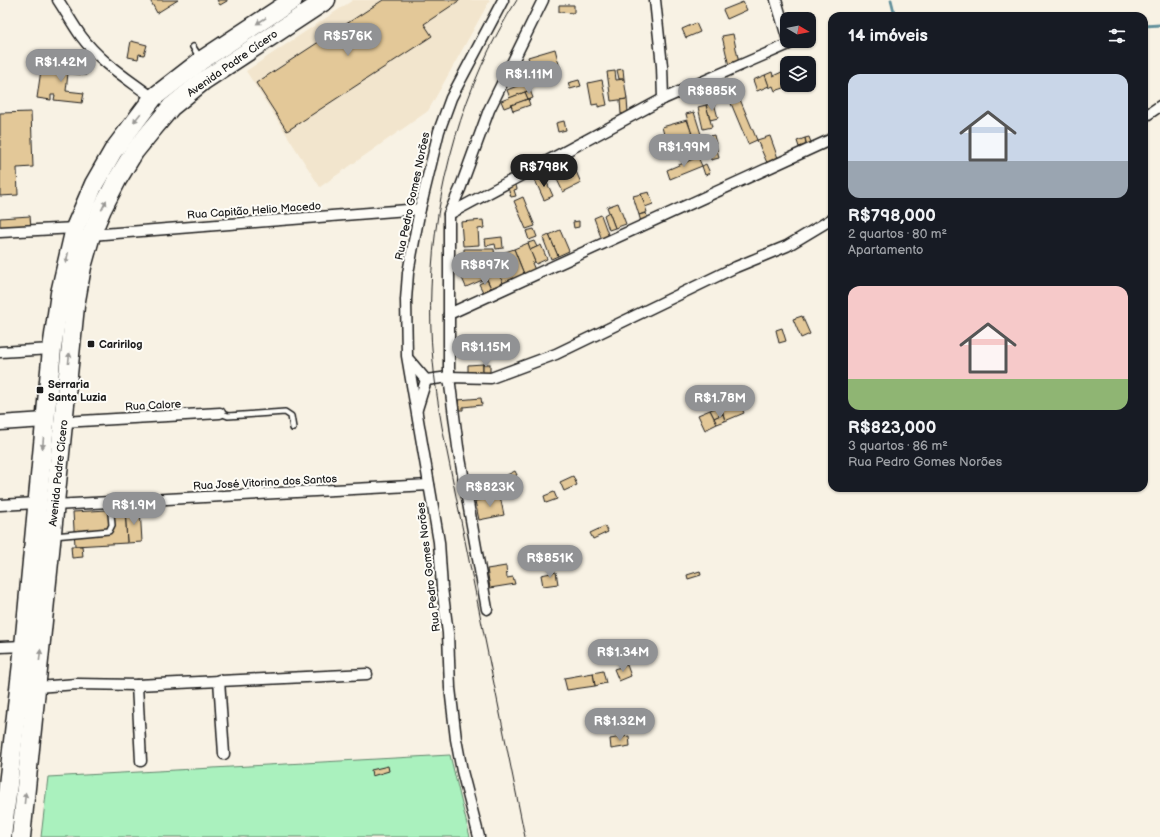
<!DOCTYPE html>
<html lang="pt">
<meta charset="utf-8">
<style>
:root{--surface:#171b24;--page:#242831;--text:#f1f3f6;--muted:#9ea1a6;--accent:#919294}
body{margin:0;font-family:"Balsamiq Sans",sans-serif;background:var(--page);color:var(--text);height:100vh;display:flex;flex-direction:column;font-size:15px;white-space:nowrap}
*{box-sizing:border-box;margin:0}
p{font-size:13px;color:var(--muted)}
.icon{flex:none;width:22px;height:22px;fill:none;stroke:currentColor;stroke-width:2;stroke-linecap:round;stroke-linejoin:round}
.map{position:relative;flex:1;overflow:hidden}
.sheet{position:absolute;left:828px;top:12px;width:320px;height:480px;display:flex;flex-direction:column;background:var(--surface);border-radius:12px;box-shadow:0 1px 3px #0004}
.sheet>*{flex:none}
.needle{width:26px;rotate:100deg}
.tools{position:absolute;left:780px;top:12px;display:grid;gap:8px}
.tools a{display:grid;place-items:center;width:36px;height:36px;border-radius:8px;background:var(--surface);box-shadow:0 1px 3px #0004;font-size:20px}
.price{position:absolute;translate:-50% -34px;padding:0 9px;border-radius:14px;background:var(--accent);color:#fff;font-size:13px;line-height:26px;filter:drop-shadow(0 1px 2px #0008)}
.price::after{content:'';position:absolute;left:50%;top:24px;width:12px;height:9px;margin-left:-6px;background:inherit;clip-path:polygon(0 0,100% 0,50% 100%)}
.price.selected{background:#222;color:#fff}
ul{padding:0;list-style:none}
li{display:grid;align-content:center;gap:8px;height:212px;padding:0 20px}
li span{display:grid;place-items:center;height:124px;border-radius:12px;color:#555}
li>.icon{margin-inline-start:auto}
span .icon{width:72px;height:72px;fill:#fffc;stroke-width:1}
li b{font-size:17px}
h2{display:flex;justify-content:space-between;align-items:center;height:48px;padding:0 20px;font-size:17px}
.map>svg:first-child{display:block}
.built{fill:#f2e5cd}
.green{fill:#aaf1be;stroke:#63866d}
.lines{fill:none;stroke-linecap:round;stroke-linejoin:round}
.stream{stroke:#62909b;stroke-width:3}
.building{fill:#e3c898;stroke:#1c1c1c}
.lane-casing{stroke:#1c1c1c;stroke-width:8}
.street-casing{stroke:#1c1c1c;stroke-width:13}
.secondary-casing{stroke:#1c1c1c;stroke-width:17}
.highway-casing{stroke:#1c1c1c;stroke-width:21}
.lane{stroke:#fdfcf7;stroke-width:5}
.street{stroke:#fdfcf7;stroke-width:10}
.secondary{stroke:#fdfcf7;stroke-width:14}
.highway{stroke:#fdfcf7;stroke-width:18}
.tram{stroke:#1c1c1c;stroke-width:1}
.oneway{fill:#989794}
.poi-dot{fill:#1c1c1c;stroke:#fdfcf7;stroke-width:1.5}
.labels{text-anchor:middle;stroke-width:4;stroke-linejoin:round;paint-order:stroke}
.street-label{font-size:11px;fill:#1c1c1c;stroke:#fdfcf7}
.poi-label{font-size:11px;font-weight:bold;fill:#1c1c1c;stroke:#fdfcf7;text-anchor:start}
</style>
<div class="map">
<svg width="1160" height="837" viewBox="0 0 1160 837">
<rect width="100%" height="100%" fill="#f8f2e4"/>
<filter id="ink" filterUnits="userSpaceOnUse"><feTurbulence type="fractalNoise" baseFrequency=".025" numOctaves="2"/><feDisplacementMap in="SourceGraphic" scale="8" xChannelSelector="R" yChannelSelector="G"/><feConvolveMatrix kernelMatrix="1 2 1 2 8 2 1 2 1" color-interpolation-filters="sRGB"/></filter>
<g filter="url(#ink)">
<polygon class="built" points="353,0 490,0 428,111 320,187 246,71"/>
<polygon class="green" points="450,755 470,837 41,837 48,777"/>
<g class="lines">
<g class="stream">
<polyline points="891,0 895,16"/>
<polyline points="1144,26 1160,25"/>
</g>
</g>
<g class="building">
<polygon points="150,0 178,0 157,13"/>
<polygon points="217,0 227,0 227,1 220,5"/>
<polygon points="383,0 460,0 424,24 432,36 287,131 256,83"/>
<polygon points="743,2 747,10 727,19 723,10"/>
<polygon points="559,5 574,5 574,13 559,12"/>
<polygon points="696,23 700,32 686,38 682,29"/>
<polygon points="733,34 739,63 729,66 722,36"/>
<polygon points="131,41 147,45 144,55 139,54 138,59 128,57"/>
<polygon points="555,49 560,68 533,75 528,57"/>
<polygon points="64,61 87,64 86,75 68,73 66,91 84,93 82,103 54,100 55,95 51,95 51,100 37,98 41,70 63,73"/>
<polygon points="623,69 624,79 619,79 617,70"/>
<polygon points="615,71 616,80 624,79 627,99 611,101 607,72"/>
<polygon points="784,71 787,85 790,86 775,91 773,86 769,88 765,75 772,72 773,76"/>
<polygon points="765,75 769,86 757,91 753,80"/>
<polygon points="579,80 581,86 570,89 568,83"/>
<polygon points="602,80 607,105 598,107 598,104 592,105 588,83"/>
<polygon points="527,82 530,90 510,98 507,90"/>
<polygon points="530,90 533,98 528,100 525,92"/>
<polygon points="736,90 739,97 730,101 727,94"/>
<polygon points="525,92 528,99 504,108 501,101"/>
<polygon points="739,97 757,140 748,144 730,101"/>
<polygon points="528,99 530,105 513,111 511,105"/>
<polygon points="627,99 628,113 621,114 620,100"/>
<polygon points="714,103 718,118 710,120 706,105"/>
<polygon points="706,105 712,127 703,129 698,107"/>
<polygon points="31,112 33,167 17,168 18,195 0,196 0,113"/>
<polygon points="694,112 705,147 696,150 686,114"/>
<polygon points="687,120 692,134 666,142 662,127"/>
<polygon points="564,121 566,130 558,132 556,123"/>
<polygon points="714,135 719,158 711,160 706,137"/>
<polygon points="770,136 779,161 768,165 757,140"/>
<polygon points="809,137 812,145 807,146 805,138"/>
<polygon points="805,138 806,145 799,147 797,141"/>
<polygon points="698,157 702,166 670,179 667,170"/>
<polygon points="572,162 581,183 563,192 553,171"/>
<polygon points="706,164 710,173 705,175 702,166"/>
<polygon points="544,176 553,196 544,200 535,180"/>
<polygon points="515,182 517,189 514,190 516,196 511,197 507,185"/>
<polygon points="649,192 653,204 645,207 641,194"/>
<polygon points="641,194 647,212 639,215 633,196"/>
<polygon points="523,197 535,226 526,229 514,201"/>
<polygon points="618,203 626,224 615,228 607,207"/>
<polygon points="609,212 615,228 609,230 604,215"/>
<polygon points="646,213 648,220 641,222 639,215"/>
<polygon points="601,215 609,237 602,240 594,218"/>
<polygon points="30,216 31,228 0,229 0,218"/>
<polygon points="483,220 484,228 478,229 479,245 463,246 461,222"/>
<polygon points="579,221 579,227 574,228 573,222"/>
<polygon points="534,229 537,237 529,240 526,231"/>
<polygon points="560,230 569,251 558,256 549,235"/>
<polygon points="549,235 558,256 551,259 543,238"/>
<polygon points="502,237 503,248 496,249 495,244 486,246 485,239"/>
<polygon points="534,241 537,247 530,250 528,243"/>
<polygon points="528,243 535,262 532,263 535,270 524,274 514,249"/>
<polygon points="541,245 547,259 536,264 530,250"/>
<polygon points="464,249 494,249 495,258 464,259"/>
<polygon points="514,249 524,274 503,283 495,265 503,261 500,254"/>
<polygon points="494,263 503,283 491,288 482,268"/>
<polygon points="482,268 487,278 466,287 462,278"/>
<polygon points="487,280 491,288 483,292 479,284"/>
<polygon points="802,316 810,334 801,338 793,319"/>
<polygon points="782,328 786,341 779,343 776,330"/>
<polygon points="483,364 483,373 468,374 468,365"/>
<rect x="483" y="364" width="7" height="9"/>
<polygon points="481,398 482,405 463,407 463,410 459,410 458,400"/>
<polygon points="738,399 744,413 725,421 721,406"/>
<polygon points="721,406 723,414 714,418 710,410"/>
<polygon points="710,410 717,424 705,430 698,415"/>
<polygon points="723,414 725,421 717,424 714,418"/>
<polygon points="515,471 517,475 509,479 507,475"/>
<polygon points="573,476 577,485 564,491 560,482"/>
<polygon points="554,492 557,499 546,503 544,496"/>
<polygon points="500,496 504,515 479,520 475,501"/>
<polygon points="140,508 142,542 127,543 125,509"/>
<polygon points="125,509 127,543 75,546 73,512"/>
<polygon points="605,526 608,532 593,539 590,533"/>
<polygon points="71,546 82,546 83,557 72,558"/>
<polygon points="506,566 507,578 513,577 515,584 490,588 487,569"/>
<polygon points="700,571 701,575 688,579 687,575"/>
<polygon points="556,572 558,584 543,586 541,575"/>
<polygon points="627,665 631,676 619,681 614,669"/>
<polygon points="603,671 606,683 595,686 593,673"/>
<polygon points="593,673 595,686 567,690 564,678"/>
<polygon points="629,736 630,746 611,749 610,739"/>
<polygon points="388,766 389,771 372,776 371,770"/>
</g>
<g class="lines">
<g class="lane-casing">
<g id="lane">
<polyline points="193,47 200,58"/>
<polyline points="220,413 228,416 285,412 291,416 293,428"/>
<polyline points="54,536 109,531 112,525 110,502"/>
</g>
</g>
<g class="street-casing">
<g id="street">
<path d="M 58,0 C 66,12 73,25 81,36 C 100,62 128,79 153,98"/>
<polyline points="655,0 662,66 663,99"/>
<polyline points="776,0 787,37"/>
<polyline points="1144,117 1160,106"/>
<polyline points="449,214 663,99 789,44 788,41"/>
<polyline points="0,232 75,228"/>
<polyline points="91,235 420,209"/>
<polyline points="449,314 832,139"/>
<polyline points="0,352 52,349"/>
<polyline points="409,360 426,380 449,377 491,378 556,354 736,267 787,246 832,219"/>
<polyline points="417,409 426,380"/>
<polyline points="63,422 220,413"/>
<polyline points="0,505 37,503"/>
<polyline points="54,505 429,485"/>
<polyline points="487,609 458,447 449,377 449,214 460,189 489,110 543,0"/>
<polyline points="0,647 24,646"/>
<polyline points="219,680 224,754"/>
<polyline points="137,685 141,761"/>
<polyline points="37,687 77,684 137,685 367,674"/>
<polyline points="479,837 462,771 456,739 450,688 448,633 442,588 439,542 407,356 406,300 408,273 420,209 439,131 451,98 503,0"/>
</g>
</g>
<g class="secondary-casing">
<polyline id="secondary" points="0,423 45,420"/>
</g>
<g class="highway-casing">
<g id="highway">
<polyline points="2,837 24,646 52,349 60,293 75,228 94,184 113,151 153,98 202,60 293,0"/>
<polyline points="21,837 75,306 82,267 91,235 102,209 117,180 134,152 151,131 171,107 203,81 326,0"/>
</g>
</g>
<use href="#lane" class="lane"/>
<use href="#street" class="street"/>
<use href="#secondary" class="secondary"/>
<use href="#highway" class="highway"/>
<path class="tram" d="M 517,0 C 463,84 434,190 431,289 C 429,336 434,381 442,427 L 525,837"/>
</g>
<defs><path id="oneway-solid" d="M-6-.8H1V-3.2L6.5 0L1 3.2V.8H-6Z"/></defs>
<g class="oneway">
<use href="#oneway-solid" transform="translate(261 21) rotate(147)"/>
<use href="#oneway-solid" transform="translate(137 118) rotate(129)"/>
<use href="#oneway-solid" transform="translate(104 205) rotate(-64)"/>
<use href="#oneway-solid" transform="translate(67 258) rotate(103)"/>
<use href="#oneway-solid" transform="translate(69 358) rotate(-84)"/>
<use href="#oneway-solid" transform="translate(43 443) rotate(95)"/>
<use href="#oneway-solid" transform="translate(40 655) rotate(-84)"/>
<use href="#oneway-solid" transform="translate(25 798) rotate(-84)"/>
</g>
</g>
<g class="poi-dot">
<rect x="87" y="340" width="8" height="8" rx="2"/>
<rect x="36" y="386" width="8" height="8" rx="2"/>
</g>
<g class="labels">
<g class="street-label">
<text transform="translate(232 63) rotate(-35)" y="4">Avenida Padre Cícero</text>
<text transform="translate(412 196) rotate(-78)" y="4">Rua Pedro Gomes Norões</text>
<text transform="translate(254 210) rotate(-4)" y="4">Rua Capitão Helio Macedo</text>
<text transform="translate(153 405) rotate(-3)" y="4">Rua Calore</text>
<text transform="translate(58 473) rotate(-84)" y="4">Avenida Padre Cícero</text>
<text transform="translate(265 482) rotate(-3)" y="4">Rua José Vitorino dos Santos</text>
<text transform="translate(428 567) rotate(-97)" y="4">Rua Pedro Gomes Norões</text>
</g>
<g class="poi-label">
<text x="99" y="348">Caririlog</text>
<text x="48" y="388">Serraria<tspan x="48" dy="13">Santa Luzia</tspan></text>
</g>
</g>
</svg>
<div class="tools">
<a><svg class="needle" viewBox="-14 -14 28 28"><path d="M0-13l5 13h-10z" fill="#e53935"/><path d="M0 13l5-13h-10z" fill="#9ea1a6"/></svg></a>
<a><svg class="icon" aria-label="layers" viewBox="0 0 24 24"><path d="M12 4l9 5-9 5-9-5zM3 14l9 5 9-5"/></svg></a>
</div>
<b class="price" style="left:348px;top:57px">R$576K</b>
<b class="price" style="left:61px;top:83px">R$1.42M</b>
<b class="price" style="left:529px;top:95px">R$1.11M</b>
<b class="price" style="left:712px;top:112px">R$885K</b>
<b class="price" style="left:684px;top:168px">R$1.99M</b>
<b class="price selected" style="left:544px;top:188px">R$798K</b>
<b class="price" style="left:485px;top:286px">R$897K</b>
<b class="price" style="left:486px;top:368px">R$1.15M</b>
<b class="price" style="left:720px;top:419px">R$1.78M</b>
<b class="price" style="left:490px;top:508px">R$823K</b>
<b class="price" style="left:134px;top:526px">R$1.9M</b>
<b class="price" style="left:550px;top:579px">R$851K</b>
<b class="price" style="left:623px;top:673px">R$1.34M</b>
<b class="price" style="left:620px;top:742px">R$1.32M</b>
<section class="sheet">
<h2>14 imóveis<svg class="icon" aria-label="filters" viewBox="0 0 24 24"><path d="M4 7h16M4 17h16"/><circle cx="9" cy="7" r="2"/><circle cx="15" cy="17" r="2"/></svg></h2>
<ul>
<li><span style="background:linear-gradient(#c9d6e8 70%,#9aa5b1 0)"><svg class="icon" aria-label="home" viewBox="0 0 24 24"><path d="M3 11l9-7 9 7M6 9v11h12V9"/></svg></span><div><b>R$798,000</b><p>2 quartos · 80 m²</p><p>Apartamento</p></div></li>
<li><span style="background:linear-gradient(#f6c9c9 75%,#8fb573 0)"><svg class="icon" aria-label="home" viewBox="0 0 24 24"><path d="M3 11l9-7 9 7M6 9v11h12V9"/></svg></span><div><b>R$823,000</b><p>3 quartos · 86 m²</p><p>Rua Pedro Gomes Norões</p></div></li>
</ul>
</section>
</div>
